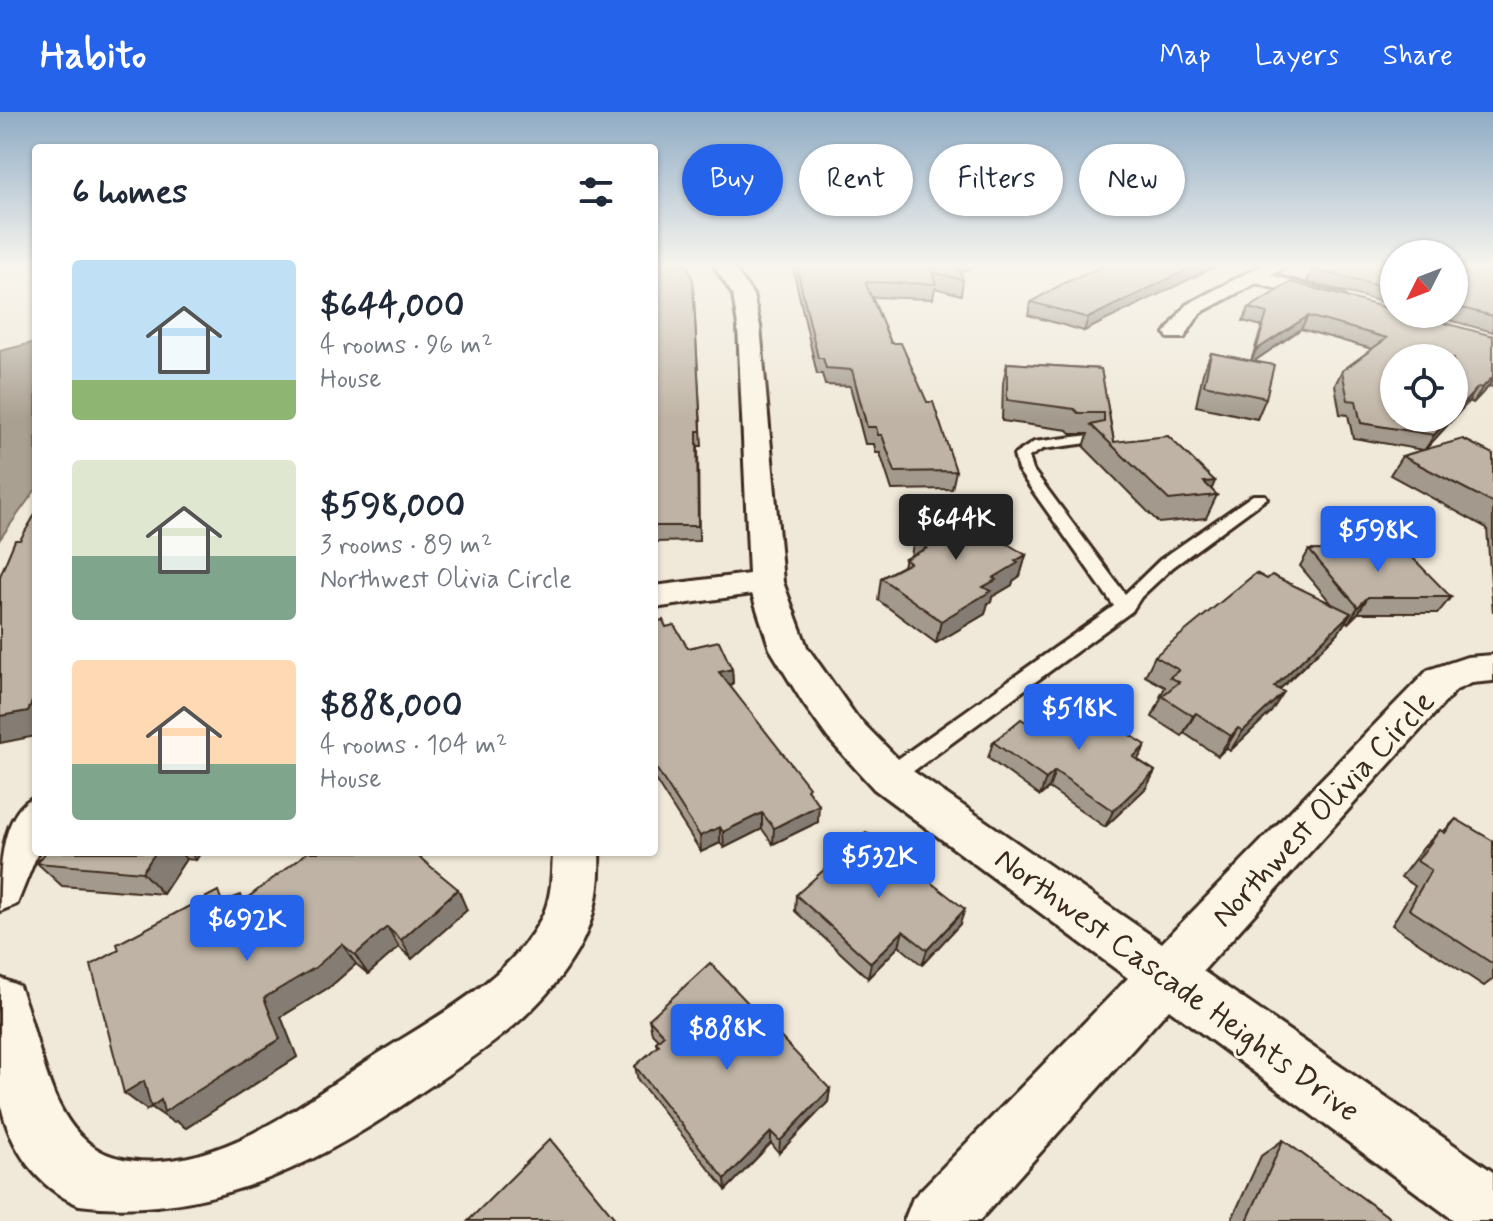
<!DOCTYPE html>
<meta charset="utf-8">
<style>
:root{--surface:#fff;--page:#f2f2f3;--text:#1f2937;--muted:#747a83;--accent:#2563eb}
body{margin:0;font-family:Mynerve,sans-serif;background:var(--page);color:var(--text);height:100vh;display:flex;flex-direction:column;font-size:30px;white-space:nowrap}
*{box-sizing:border-box;margin:0}
p{font-size:26px;color:var(--muted)}
.icon{flex:none;width:44px;height:44px;fill:none;stroke:currentColor;stroke-width:2;stroke-linecap:round;stroke-linejoin:round}
.map{position:relative;flex:1;overflow:hidden}
.sheet{position:absolute;left:32px;top:32px;width:626px;height:712px;display:flex;flex-direction:column;background:var(--surface);border-radius:8px;box-shadow:0 2px 6px #0004}
.sheet>*{flex:none}
.banner{position:absolute;left:682px;top:32px;width:690px;height:72px;display:flex;gap:16px}
.needle{width:52px;rotate:228deg}
.fabs{position:absolute;left:1380px;top:128px;display:grid;gap:16px}
.fabs a{display:grid;place-items:center;width:88px;height:88px;border-radius:50%;background:var(--surface);box-shadow:0 2px 6px #0004;font-size:40px}
.price{position:absolute;translate:-50% -68px;padding:0 18px;border-radius:8px;background:var(--accent);color:#fff;font-size:26px;line-height:52px;filter:drop-shadow(0 2px 4px #0008)}
.price::after{content:'';position:absolute;left:50%;top:48px;width:24px;height:18px;margin-left:-12px;background:inherit;clip-path:polygon(0 0,100% 0,50% 100%)}
.price.active{background:#222;color:#fff}
ul{padding:0;list-style:none}
li{display:flex;align-items:center;gap:24px;height:200px;padding:0 40px}
li span{display:grid;place-items:center;flex:none;width:224px;height:160px;border-radius:8px;color:#555}
li>.icon{margin-inline-start:auto}
span .icon{width:96px;height:96px;fill:#fffc;stroke-width:1}
li b{font-size:34px}
h2{display:flex;justify-content:space-between;align-items:center;height:96px;padding:0 40px;font-size:34px}
.chip{padding:0 28px;border-radius:36px;background:var(--surface);box-shadow:0 2px 6px #0004;font-size:28px;line-height:72px}
.chip.active{background:var(--accent);color:#fff}
header{display:flex;align-items:center;gap:48px;box-sizing:border-box;height:112px;padding:0 40px;background:var(--accent);color:#fff}
header strong{font-size:38px}
nav{display:flex;gap:44px;margin-inline-start:auto;font-size:28px}
.map>svg:first-child{display:block}
.water{fill:#aaa091;stroke:#7e7163;stroke-width:2}
.lines{fill:none;stroke-linecap:round;stroke-linejoin:round}
.service-casing{stroke:#3b2a1e;stroke-width:6}
.minor-casing{stroke:#3b2a1e;stroke-width:6}
.service{fill:#fcf5e5;fill-rule:evenodd}
.minor{fill:#fcf5e5;fill-rule:evenodd}
.wall{fill:#a39a8d;stroke:#3b2a1e;stroke-width:2}
.shaded-wall{fill:#857d73;stroke:#3b2a1e;stroke-width:2}
.building{fill:#beb3a4;stroke:#3b2a1e;stroke-width:2}
.labels{text-anchor:middle;stroke-width:6;stroke-linejoin:round;paint-order:stroke}
.street-label{font-size:32px;fill:#3b2a1e;stroke:#fcf5e5}
</style>
<header>
<strong>Habito</strong>
<nav><a>Map</a><a>Layers</a><a>Share</a></nav>
</header>
<div class="map">
<svg width="1493" height="1109" viewBox="0 0 1493 1109">
<rect width="100%" height="100%" fill="#f0e9d9"/>
<filter id="ink" filterUnits="userSpaceOnUse"><feTurbulence type="fractalNoise" baseFrequency=".0125" numOctaves="2"/><feDisplacementMap in="SourceGraphic" scale="16" xChannelSelector="R" yChannelSelector="G"/><feConvolveMatrix kernelMatrix="1 2 1 2 8 2 1 2 1" color-interpolation-filters="sRGB"/></filter>
<g filter="url(#ink)">
<polygon class="water" points="36,230 36,377 0,427 0,239"/>
<g class="lines">
<g class="service-casing">
<polygon id="service" points="1090,323 1095,324 1095,330 1043,337 1029,345 1033,358 1125,482 1160,448 1253,383 1265,383 1267,386 1173,455 1141,485 1132,499 897,671 889,674 881,671 878,665 881,659 1114,494 1018,358 1014,343 1034,330"/>
</g>
<g class="minor-casing">
<g id="minor">
<polygon points="713,152 731,152 753,183 760,214 783,470 807,535 856,604 904,653 1162,831 1428,558 1467,545 1493,543 1493,569 1472,571 1456,578 1203,859 1493,1060 1493,1109 1455,1109 1169,897 979,1109 904,1109 913,1086 1128,866 874,677 828,626 803,591 770,537 752,482 654,496 654,474 749,462 738,214 733,183"/>
<polygon points="1264,152 1285,152 1283,157 1271,163 1343,183 1346,187 1336,193 1256,171 1200,201 1184,226 1168,226 1165,221 1186,193"/>
<path d="M 36,684 L 36,740 L 38,740 L 17,792 L 0,799 C 0,758 0,700 36,684 Z"/>
<path d="M 553,740 L 599,740 C 601,779 593,816 571,849 C 533,910 471,946 413,986 C 315,1054 203,1109 79,1093 C 38,1076 10,1037 1,993 C 0,982 0,968 0,957 C 0,927 0,897 0,866 L 19,874 C 41,926 45,1002 95,1036 C 127,1057 180,1050 213,1038 C 270,1019 320,980 370,947 C 429,908 508,871 542,805 C 552,786 552,761 553,740 Z"/>
</g>
</g>
<use href="#service" class="service"/>
<use href="#minor" class="minor"/>
</g>
<g class="wall">
<polygon points="654,152 693,169 702,334 698,334 699,429 654,430"/>
<polygon points="792,152 980,152 960,160 963,168 961,183 935,176 933,187 872,185 891,231 956,359 952,377 892,378 880,341 876,341 874,332 865,332 850,274 825,273 822,262 817,262"/>
<polygon points="1095,152 1220,152 1084,219 1028,203 1031,190 1103,154"/>
<polygon points="1394,152 1394,193 1307,170 1312,157"/>
<polygon points="1454,152 1493,152 1493,220 1427,202 1454,202"/>
<polygon points="1249,196 1493,224 1493,275 1489,274 1473,291 1469,289 1425,337 1493,342 1493,500 1487,416 1390,363 1402,344 1423,338 1353,326 1348,303 1340,302 1335,273 1342,259 1372,237 1301,217 1254,249 1266,286 1257,307 1196,294 1203,261 1211,241 1251,249 1262,214 1243,209"/>
<polygon points="1007,251 1101,257 1114,330 1215,369 1211,378 1217,383 1206,406 1159,411 1084,335 1088,322 1072,322 1068,318 1002,309 1003,271"/>
<polygon points="927,415 1026,443 1020,464 1013,469 1012,473 992,485 991,490 988,491 985,502 936,531 878,488 881,466 903,454 905,447 911,444 914,427 925,421"/>
<polygon points="1309,438 1451,485 1438,501 1358,501 1348,511 1346,509 1338,521 1279,578 1271,600 1230,639 1226,636 1218,644 1184,621 1182,624 1152,605 1161,586 1160,585 1165,575 1145,564 1155,544 1267,467 1331,491 1300,454"/>
<polygon points="654,510 666,515 688,536 732,557 733,573 730,574 809,680 818,710 773,732 762,717 724,736 720,731 701,740 654,666"/>
<polygon points="1026,610 1138,648 1155,659 1146,676 1105,715 1049,676 1040,684 988,646 993,630"/>
<polygon points="1456,707 1493,729 1493,867 1484,874 1392,813 1415,774 1401,765 1424,735 1440,718 1443,720"/>
<polygon points="46,740 201,740 196,748 186,747 163,782 62,774 37,751"/>
<polygon points="417,743 467,798 412,847 399,835 368,862 356,852 331,874 281,905 297,945 186,1016 176,1009 173,1010 151,995 147,998 226,788 245,788"/>
<polygon points="796,783 960,812 922,853 899,834 868,866 795,799"/>
<polygon points="649,907 830,977 828,990 779,1041 771,1031 726,1078 638,968 635,954 657,935 656,930 659,928 652,921"/>
<polygon points="1283,1028 1394,1109 1231,1109 1261,1044"/>
</g>
<g class="shaded-wall">
<polygon points="956,152 980,152 954,163"/>
<polygon points="1199,152 1220,152 1084,219 1088,206"/>
<polygon points="1308,204 1301,217 1250,252 1256,238"/>
<polygon points="1493,265 1493,267 1489,274 1473,291 1482,276"/>
<polygon points="1478,275 1469,289 1454,306 1454,302"/>
<polygon points="1450,306 1454,306 1425,338 1434,323"/>
<polygon points="1215,369 1209,384 1204,370"/>
<polygon points="1026,443 1020,464 1013,469 1012,473 992,485 991,490 988,491 985,502 936,531 941,509 983,475 993,466 1015,449"/>
<polygon points="1368,485 1358,501 1348,511 1358,495"/>
<polygon points="1351,501 1338,521 1261,595 1274,575"/>
<polygon points="732,557 733,573 720,576 719,560"/>
<polygon points="1284,580 1271,600 1230,639 1243,619"/>
<polygon points="36,581 36,624 0,631 0,604"/>
<polygon points="1196,601 1184,621 1182,624 1193,604"/>
<polygon points="1238,616 1226,636 1218,644 1231,624"/>
<polygon points="1146,633 1137,649 1133,645"/>
<polygon points="1055,659 1049,676 1040,684 1046,667"/>
<polygon points="1155,659 1146,676 1105,715 1113,699"/>
<polygon points="819,693 818,710 773,732 774,716"/>
<polygon points="762,701 762,717 724,736 723,720"/>
<polygon points="720,715 720,731 701,740 700,724"/>
<polygon points="156,740 180,740 186,747 163,782 142,760"/>
<polygon points="190,740 201,740 196,748"/>
<polygon points="458,777 467,798 412,847 401,828"/>
<polygon points="965,797 960,812 922,853 927,838"/>
<polygon points="387,815 399,835 368,862 355,843"/>
<polygon points="903,819 899,834 868,866 871,851"/>
<polygon points="342,832 356,852 331,874 281,905 297,945 186,1016 176,1009 173,1010 151,995 147,998 124,981 144,969"/>
<polygon points="830,977 828,990 779,1041 780,1029"/>
<polygon points="771,1020 771,1031 726,1078 725,1067"/>
</g>
<g class="building">
<polygon points="654,152 687,152 693,169 701,319 697,319 698,414 654,414"/>
<polygon points="796,152 957,152 963,168 932,160 936,172 865,170 891,231 901,231 927,290 933,290 956,359 895,360 882,323 878,323 876,315 867,315 852,258 826,256 823,246 818,246"/>
<polygon points="1109,152 1199,152 1088,206 1031,190 1064,171"/>
<polygon points="1321,152 1394,152 1394,178 1312,157"/>
<polygon points="1454,152 1493,152 1493,204 1454,194"/>
<polygon points="1291,170 1394,198 1394,202 1411,202 1493,224 1493,265 1482,276 1478,275 1454,302 1454,246 1394,246 1394,306 1450,306 1434,323 1361,311 1356,289 1348,288 1342,259 1387,226 1308,204 1256,238 1267,201 1249,196"/>
<polygon points="1211,241 1274,253 1266,286 1204,273"/>
<polygon points="1007,251 1101,257 1114,330 1168,324 1215,369 1204,370 1217,383 1169,388 1091,313 1104,310 1104,301 1078,301 1074,297 1007,288"/>
<polygon points="1463,327 1493,342 1493,391 1402,344"/>
<polygon points="967,394 989,396 1001,403 1006,431 1026,443 1015,449 1018,451 993,466 996,468 983,475 991,479 941,509 881,466 910,451 905,447 927,436 914,427 932,418 927,415"/>
<polygon points="36,401 36,581 28,599 0,604 0,464 15,428 20,428"/>
<polygon points="1309,438 1406,439 1451,485 1368,485 1358,495"/>
<polygon points="1256,461 1267,467 1272,463 1351,501 1274,575 1284,580 1243,619 1238,616 1231,624 1196,601 1193,604 1162,584 1179,570 1170,565 1179,558 1155,544"/>
<polygon points="663,508 666,515 674,513 688,536 719,529 732,557 719,560 809,675 807,677 819,693 774,716 762,701 723,720 720,715 700,724 654,653 654,510"/>
<polygon points="1049,591 1066,601 1078,591 1146,633 1133,645 1155,659 1113,699 1055,659 1046,667 993,630 1021,607 1026,610"/>
<polygon points="1456,707 1493,729 1493,852 1409,797 1431,758 1417,749 1440,718 1445,721"/>
<polygon points="866,720 965,797 927,838 903,819 871,851 796,783"/>
<polygon points="46,740 156,740 142,760 37,751"/>
<polygon points="308,740 413,740 458,777 401,828 387,815 355,843 342,832 316,855 264,886 280,927 164,1000 161,988 151,995 144,969 124,981 91,853 119,838 117,832 218,779 222,790 241,783 243,789"/>
<polygon points="710,851 830,977 780,1029 771,1020 725,1067 635,954 659,933 656,930 664,923 649,907"/>
<polygon points="550,1027 617,1109 468,1109"/>
<polygon points="1283,1028 1394,1109 1247,1109"/>
</g>
</g>
<linearGradient id="sky" x2="0" y2="1"><stop stop-color="#8facc5"/><stop offset="0.5" stop-color="#f8f5ee"/><stop offset="1" stop-color="#f8f5ee" stop-opacity="0"/></linearGradient>
<rect width="1493" height="307" fill="url(#sky)"/>
<g class="labels">
<g class="street-label">
<text transform="translate(1322 696) rotate(-47)" y="11">Northwest Olivia Circle</text>
<text transform="translate(1178 872) rotate(36)" y="11">Northwest Cascade Heights Drive</text>
</g>
</g>
</svg>
<div class="fabs">
<a><svg class="needle" viewBox="-14 -14 28 28"><path d="M0-13l5 13h-10z" fill="#e53935"/><path d="M0 13l5-13h-10z" fill="#747a83"/></svg></a>
<a><svg class="icon" aria-label="locate" viewBox="0 0 24 24"><circle cx="12" cy="12" r="6"/><path d="M12 2v4M12 18v4M2 12h4M18 12h4"/></svg></a>
</div>
<b class="price active" style="left:956px;top:450px">$644K</b>
<b class="price" style="left:1378px;top:462px">$598K</b>
<b class="price" style="left:1079px;top:640px">$518K</b>
<b class="price" style="left:879px;top:788px">$532K</b>
<b class="price" style="left:247px;top:851px">$692K</b>
<b class="price" style="left:727px;top:960px">$888K</b>
<div class="banner">
<a class="chip active">Buy</a>
<a class="chip">Rent</a>
<a class="chip">Filters</a>
<a class="chip">New</a>
</div>
<section class="sheet">
<h2>6 homes<svg class="icon" aria-label="filters" viewBox="0 0 24 24"><path d="M4 7h16M4 17h16"/><circle cx="9" cy="7" r="2"/><circle cx="15" cy="17" r="2"/></svg></h2>
<ul>
<li><span style="background:linear-gradient(#bfe0f5 75%,#8fb573 0)"><svg class="icon" aria-label="home" viewBox="0 0 24 24"><path d="M3 11l9-7 9 7M6 9v11h12V9"/></svg></span><div><b>$644,000</b><p>4 rooms · 96 m²</p><p>House</p></div></li>
<li><span style="background:linear-gradient(#dfe7d0 60%,#7fa58c 0)"><svg class="icon" aria-label="home" viewBox="0 0 24 24"><path d="M3 11l9-7 9 7M6 9v11h12V9"/></svg></span><div><b>$598,000</b><p>3 rooms · 89 m²</p><p>Northwest Olivia Circle</p></div></li>
<li><span style="background:linear-gradient(#ffd9b3 65%,#7fa58c 0)"><svg class="icon" aria-label="home" viewBox="0 0 24 24"><path d="M3 11l9-7 9 7M6 9v11h12V9"/></svg></span><div><b>$888,000</b><p>4 rooms · 104 m²</p><p>House</p></div></li>
</ul>
</section>
</div>
